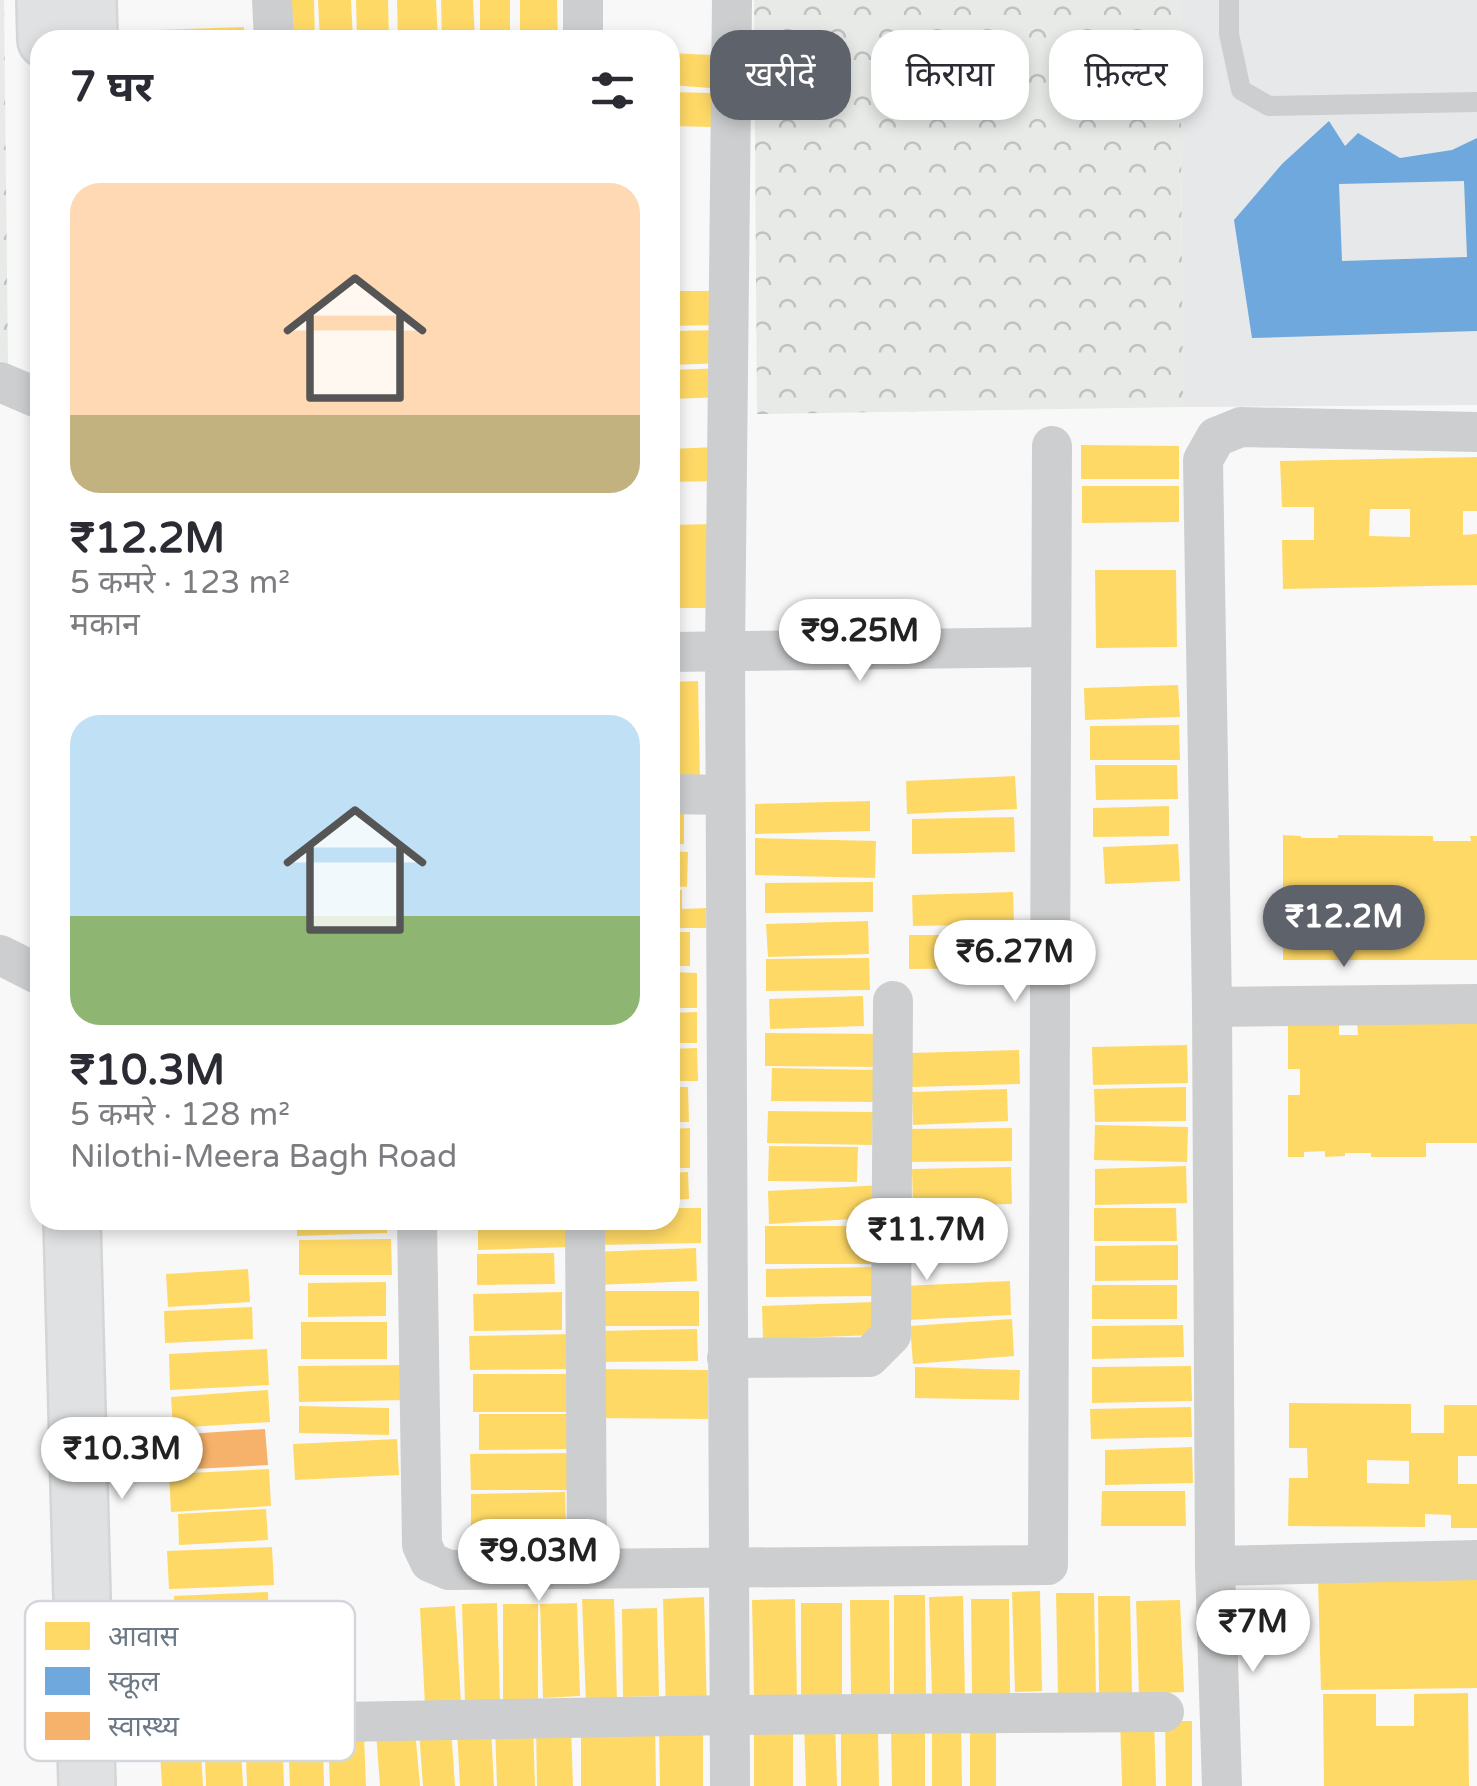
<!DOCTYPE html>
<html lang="hi">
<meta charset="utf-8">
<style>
:root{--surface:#fff;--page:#f2f2f3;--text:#2b2b33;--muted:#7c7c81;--accent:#5e626a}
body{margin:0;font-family:"Varela Round","Noto Sans Devanagari",sans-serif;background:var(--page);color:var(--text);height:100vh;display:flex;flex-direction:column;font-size:38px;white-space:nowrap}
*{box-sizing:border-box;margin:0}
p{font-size:32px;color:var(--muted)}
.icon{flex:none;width:55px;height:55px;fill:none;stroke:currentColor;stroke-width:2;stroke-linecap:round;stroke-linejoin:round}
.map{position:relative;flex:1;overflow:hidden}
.drawer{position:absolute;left:30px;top:30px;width:650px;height:1200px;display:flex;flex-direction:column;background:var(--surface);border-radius:30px;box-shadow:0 5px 15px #0003}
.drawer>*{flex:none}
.hud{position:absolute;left:710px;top:30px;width:615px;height:90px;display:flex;gap:20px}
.price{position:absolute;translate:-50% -85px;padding:0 22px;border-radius:35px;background:#fff;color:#222;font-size:32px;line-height:65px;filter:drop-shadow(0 2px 5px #0008)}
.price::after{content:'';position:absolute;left:50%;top:60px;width:30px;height:22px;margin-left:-15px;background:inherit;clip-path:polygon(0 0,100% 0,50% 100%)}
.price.active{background:var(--accent);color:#fff}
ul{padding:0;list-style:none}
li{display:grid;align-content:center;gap:20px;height:530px;padding:0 40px}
li span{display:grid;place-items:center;height:310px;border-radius:30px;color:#555}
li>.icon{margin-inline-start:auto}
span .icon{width:180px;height:180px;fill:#fffc;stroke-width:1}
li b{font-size:42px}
h2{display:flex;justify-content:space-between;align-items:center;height:120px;padding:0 40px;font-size:42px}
.chip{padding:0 35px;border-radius:30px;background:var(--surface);box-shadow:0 5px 15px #0003;font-size:35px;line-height:90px}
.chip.active{background:var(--accent);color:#fff}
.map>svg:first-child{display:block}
.built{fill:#e7e8e9}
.forest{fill:url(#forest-crowns)}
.homes{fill:#ffd966;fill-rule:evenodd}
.schools{fill:#6fa8dc;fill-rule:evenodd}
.health{fill:#f6b26b}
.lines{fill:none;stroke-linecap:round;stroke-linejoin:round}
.secondary-casing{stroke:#d4d5d6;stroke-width:60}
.lane{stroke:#cdcecf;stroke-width:20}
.street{stroke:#cdcecf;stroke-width:40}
.secondary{stroke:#e0e1e2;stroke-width:55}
.key{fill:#fff;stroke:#d3d6da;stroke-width:2.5}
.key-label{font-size:28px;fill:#6b7885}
</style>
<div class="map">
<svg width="1477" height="1786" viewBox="0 0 1477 1786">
<defs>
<pattern id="forest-crowns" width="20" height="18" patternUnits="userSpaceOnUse" patternTransform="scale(2.5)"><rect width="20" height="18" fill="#e7eae6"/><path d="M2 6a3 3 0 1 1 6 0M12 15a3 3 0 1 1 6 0" fill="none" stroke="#bfc2c0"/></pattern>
</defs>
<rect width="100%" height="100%" fill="#f8f8f8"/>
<polygon class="built" points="1180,0 1477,0 1477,405 1183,407"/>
<g class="forest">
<polygon points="0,0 4,0 8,364 0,361"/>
<polygon points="754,0 1180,0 1183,407 757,414"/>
</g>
<g class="homes">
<polygon points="280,0 314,0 315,40 282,40"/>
<polygon points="318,0 351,0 353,40 320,40"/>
<polygon points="356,0 388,0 389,40 357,40"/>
<polygon points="397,0 436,0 438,40 398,40"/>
<polygon points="441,0 473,0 475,40 442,40"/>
<rect x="480" y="0" width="30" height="40"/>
<polygon points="520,0 557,0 558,40 520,40"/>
<polygon points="244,27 244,40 157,40 157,30"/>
<polygon points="670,53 711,55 710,88 670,85"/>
<polygon points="670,92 712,93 712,127 670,126"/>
<polygon points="670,291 721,291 721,325 670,326"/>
<polygon points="723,330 724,363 670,365 670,331"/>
<polygon points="725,368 726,397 670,399 670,370"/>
<polygon points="1081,445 1179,446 1179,479 1081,479"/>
<polygon points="717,447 718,481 670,482 670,449"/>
<path d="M 1477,457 L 1477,511 L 1463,511 L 1463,535 L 1477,534 L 1477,585 L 1283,589 L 1282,540 L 1314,540 L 1314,507 L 1282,507 L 1280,461 ZM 1370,509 L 1410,509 L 1410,537 L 1369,536 Z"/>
<polygon points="1082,486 1179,486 1179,522 1082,523"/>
<polygon points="715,524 716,608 670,608 670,525"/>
<polygon points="1095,570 1176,570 1177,647 1096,648"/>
<polygon points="698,681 700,782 670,782 670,682"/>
<polygon points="1178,685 1180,717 1085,720 1084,688"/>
<polygon points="1179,725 1180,760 1090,760 1090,726"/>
<polygon points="1095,765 1177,765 1178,799 1096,800"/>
<polygon points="1015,776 1017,809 907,814 906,781"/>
<polygon points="870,801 870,831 755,834 755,804"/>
<polygon points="1169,806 1169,836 1093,837 1093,808"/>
<polygon points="670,810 684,810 684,844 670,845"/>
<polygon points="1014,817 1015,852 912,854 912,819"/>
<polygon points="1283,835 1301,836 1301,838 1338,838 1338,835 1433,836 1433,841 1471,841 1470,836 1477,836 1477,960 1283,960 1283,912 1312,912 1312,888 1283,888"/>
<polygon points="755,838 876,841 875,878 755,875"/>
<polygon points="1178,844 1180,881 1105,884 1103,847"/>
<polygon points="670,851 688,852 687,887 670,886"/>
<polygon points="873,882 873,912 765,913 765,883"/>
<polygon points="670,890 682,890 682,909 706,908 706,928 670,928"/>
<polygon points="1013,892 1014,924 913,926 912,895"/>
<polygon points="868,921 869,954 768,957 766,924"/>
<rect x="670" y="932" width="20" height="34"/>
<polygon points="909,935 1018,935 1018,968 909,969"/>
<polygon points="869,958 870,990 766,991 766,959"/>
<polygon points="670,972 697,973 697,1008 670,1008"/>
<polygon points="863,996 864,1026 770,1029 769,999"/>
<polygon points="697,1012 697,1043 670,1043 670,1013"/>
<polygon points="1339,1021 1339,1035 1358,1035 1357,1022 1477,1021 1477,1143 1426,1143 1426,1157 1371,1157 1371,1153 1345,1153 1345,1156 1325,1157 1325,1151 1304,1152 1304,1157 1288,1157 1288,1095 1300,1095 1300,1069 1288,1069 1288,1022"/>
<polygon points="765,1033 883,1034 882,1067 765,1066"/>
<polygon points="1187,1045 1188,1083 1093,1085 1092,1047"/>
<polygon points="697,1048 698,1081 670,1081 670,1049"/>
<polygon points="1019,1050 1020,1084 912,1087 911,1053"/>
<polygon points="772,1068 875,1070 875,1102 771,1101"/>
<polygon points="670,1087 688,1087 689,1122 670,1122"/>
<polygon points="1186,1087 1186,1121 1095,1122 1094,1089"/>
<polygon points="1007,1089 1008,1121 913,1125 912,1092"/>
<polygon points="768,1111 873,1112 872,1145 767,1143"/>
<polygon points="1095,1125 1188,1127 1187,1162 1094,1160"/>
<polygon points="690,1128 690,1168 670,1168 670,1129"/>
<polygon points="1012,1128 1012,1161 906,1162 906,1129"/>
<polygon points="769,1146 858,1147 857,1182 768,1181"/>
<polygon points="1186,1166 1187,1203 1095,1205 1095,1169"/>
<polygon points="1011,1167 1012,1204 913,1206 912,1169"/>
<polygon points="688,1172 689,1199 670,1200 670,1173"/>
<polygon points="884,1185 886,1217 769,1224 768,1191"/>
<polygon points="670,1208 701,1208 701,1243 595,1245 595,1220 670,1220"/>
<polygon points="1094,1208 1176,1208 1177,1241 1094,1241"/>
<rect x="172" y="1220" width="87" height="7"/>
<polygon points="297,1220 387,1220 387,1233 297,1236"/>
<polygon points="478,1220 568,1220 569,1247 478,1250"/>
<rect x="765" y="1226" width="114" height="38"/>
<polygon points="391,1239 392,1275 299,1275 299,1240"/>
<polygon points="1178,1245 1178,1280 1095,1281 1095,1246"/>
<polygon points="696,1248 697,1281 593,1285 592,1252"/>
<polygon points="554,1253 555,1284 477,1285 477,1254"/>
<polygon points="875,1267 875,1296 766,1297 766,1269"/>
<polygon points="248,1269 250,1302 168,1307 166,1274"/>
<polygon points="1010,1281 1011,1315 906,1320 904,1286"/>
<polygon points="386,1282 386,1316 308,1317 308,1283"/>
<rect x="1092" y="1285" width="85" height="34"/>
<rect x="602" y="1291" width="97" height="35"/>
<polygon points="562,1292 562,1330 474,1331 473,1294"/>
<polygon points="875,1302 876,1335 763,1339 762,1306"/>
<polygon points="252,1307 253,1339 165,1343 164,1311"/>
<polygon points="1012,1319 1014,1356 913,1364 910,1326"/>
<rect x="301" y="1322" width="86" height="37"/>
<polygon points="1183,1325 1184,1357 1092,1359 1092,1326"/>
<polygon points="697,1329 698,1361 599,1362 599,1331"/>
<polygon points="574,1334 575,1369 470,1370 469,1336"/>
<polygon points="267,1349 269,1385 170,1390 169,1354"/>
<polygon points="405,1365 405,1400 299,1402 298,1366"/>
<polygon points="1191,1366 1192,1401 1092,1403 1092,1367"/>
<polygon points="915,1367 1020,1370 1019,1400 915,1398"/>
<polygon points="594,1369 708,1370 708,1419 594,1418"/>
<polygon points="473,1374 575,1374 576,1412 473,1412"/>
<polygon points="268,1390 270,1422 173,1428 171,1397"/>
<path d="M 1289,1403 L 1411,1404 L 1411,1433 L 1444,1433 L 1444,1405 L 1477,1405 L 1477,1456 L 1458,1456 L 1458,1484 L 1477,1484 L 1477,1528 L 1451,1528 L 1451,1515 L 1425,1514 L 1425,1527 L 1288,1526 L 1289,1478 L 1308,1478 L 1307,1448 L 1289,1448 ZM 1367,1460 L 1409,1461 L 1409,1484 L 1367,1483 Z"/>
<polygon points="299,1406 389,1408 389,1435 299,1433"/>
<polygon points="1191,1407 1192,1437 1091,1439 1090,1409"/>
<polygon points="479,1414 574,1414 574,1449 479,1450"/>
<polygon points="397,1439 399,1475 295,1480 293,1444"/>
<polygon points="1192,1447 1193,1483 1105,1485 1105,1450"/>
<polygon points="575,1453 575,1490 471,1490 470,1454"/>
<polygon points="269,1469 271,1506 171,1512 169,1474"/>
<polygon points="1102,1491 1185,1491 1186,1526 1101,1526"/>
<polygon points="565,1492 566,1526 471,1528 471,1494"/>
<polygon points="266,1509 268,1540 179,1545 178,1514"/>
<polygon points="272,1547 274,1585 169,1589 167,1551"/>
<polygon points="1477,1576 1477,1688 1321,1690 1318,1579"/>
<polygon points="1040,1591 1042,1691 1015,1692 1012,1592"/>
<polygon points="268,1592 269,1622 175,1625 174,1596"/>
<polygon points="1056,1593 1094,1593 1096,1696 1058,1696"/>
<polygon points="894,1595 925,1595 926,1694 894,1694"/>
<polygon points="963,1596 965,1697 932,1697 929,1597"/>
<polygon points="1098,1596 1130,1596 1132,1693 1099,1693"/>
<polygon points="704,1597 707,1712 666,1713 663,1599"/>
<polygon points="582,1599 614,1599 617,1701 586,1703"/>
<polygon points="795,1599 797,1697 754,1698 752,1600"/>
<polygon points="971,1599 1009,1599 1010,1693 972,1694"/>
<polygon points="850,1600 889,1600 890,1694 851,1695"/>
<polygon points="1180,1600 1184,1692 1139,1694 1136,1601"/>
<polygon points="497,1603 500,1702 465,1704 462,1604"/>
<polygon points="577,1603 580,1696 543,1698 540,1604"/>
<rect x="801" y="1603" width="41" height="93"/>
<polygon points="503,1604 538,1604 538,1702 503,1701"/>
<polygon points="455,1606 461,1703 425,1705 420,1608"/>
<polygon points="657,1608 659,1696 623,1697 622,1609"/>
<polygon points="1468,1693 1469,1786 1324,1786 1323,1694 1376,1694 1376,1726 1414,1726 1414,1694"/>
<rect x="970" y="1718" width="26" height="68"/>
<polygon points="1154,1718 1156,1786 1122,1786 1120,1719"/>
<polygon points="1165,1721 1192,1721 1192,1786 1166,1786"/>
<polygon points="835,1722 837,1786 806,1786 804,1723"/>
<polygon points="655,1723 656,1786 581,1786 581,1724"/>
<polygon points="932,1723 961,1723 962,1786 932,1786"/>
<rect x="754" y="1724" width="39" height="62"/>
<polygon points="571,1725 573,1786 537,1786 536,1726"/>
<polygon points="533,1726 535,1786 497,1786 495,1727"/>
<polygon points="491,1728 494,1786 460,1786 457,1730"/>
<polygon points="703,1728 703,1786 660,1786 659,1729"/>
<polygon points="891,1728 925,1728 925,1786 892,1786"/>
<polygon points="240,1729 243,1786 206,1786 204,1731"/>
<polygon points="282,1729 284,1786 247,1786 245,1730"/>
<polygon points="451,1729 455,1786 423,1786 419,1731"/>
<polygon points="415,1730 420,1786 380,1786 376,1732"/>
<polygon points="200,1732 203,1786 162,1786 159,1734"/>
<polygon points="878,1732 879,1786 841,1786 841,1733"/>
<polygon points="364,1735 366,1786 330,1786 328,1737"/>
<polygon points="288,1736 323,1736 324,1786 290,1786"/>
</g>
<path class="schools" d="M 1329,121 L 1345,146 L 1358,133 L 1400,158 L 1452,150 L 1477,138 L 1477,331 L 1252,338 L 1234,220 L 1282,164 ZM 1464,181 L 1467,257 L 1342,261 L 1339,184 Z"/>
<polygon class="health" points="265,1429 268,1465 174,1470 171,1435"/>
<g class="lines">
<g class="secondary-casing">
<g id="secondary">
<polyline points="45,0 46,40"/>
<polyline points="88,0 89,40"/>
<polyline points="72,1220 87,1786"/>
</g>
</g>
<polyline class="lane" points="1229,0 1229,34 1241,90 1269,106 1477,102"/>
<g class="street">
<polyline points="272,0 274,40"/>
<polyline points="583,0 583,40"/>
<polyline points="0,382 40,399"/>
<polyline points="670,652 1051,647"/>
<polyline points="670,794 725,795"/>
<polyline points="0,955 40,975"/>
<polyline points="1212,1007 1477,1004"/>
<polyline points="417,1220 422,1545 430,1562 449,1570 1048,1565 1052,446"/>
<polyline points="585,1220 587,1568"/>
<polyline points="727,1358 869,1357 891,1335 893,1001"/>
<polyline points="1215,1566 1477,1560"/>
<polyline points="117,1726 729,1715 1164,1712"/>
<polyline points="730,1786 725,651 732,0"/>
<polyline points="1222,1786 1215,1566 1212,1007 1203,460 1216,437 1241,427 1477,432"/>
</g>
<use href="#secondary" class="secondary"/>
</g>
<rect x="25" y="1601" width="330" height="160" rx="15" class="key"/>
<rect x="45" y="1622" width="45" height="28" fill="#ffd966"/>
<rect x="45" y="1667" width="45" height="28" fill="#6fa8dc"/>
<rect x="45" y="1712" width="45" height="28" fill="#f6b26b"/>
<g class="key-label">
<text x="108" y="1646">आवास</text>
<text x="108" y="1691">स्कूल</text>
<text x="108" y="1736">स्वास्थ्य</text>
</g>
</svg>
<b class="price" style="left:860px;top:684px">₹9.25M</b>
<b class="price active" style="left:1344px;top:970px">₹12.2M</b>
<b class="price" style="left:1015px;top:1005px">₹6.27M</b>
<b class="price" style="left:927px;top:1283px">₹11.7M</b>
<b class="price" style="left:122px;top:1502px">₹10.3M</b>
<b class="price" style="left:539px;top:1604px">₹9.03M</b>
<b class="price" style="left:1253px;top:1675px">₹7M</b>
<div class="hud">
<a class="chip active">खरीदें</a>
<a class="chip">किराया</a>
<a class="chip">फ़िल्टर</a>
</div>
<section class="drawer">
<h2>7 घर<svg class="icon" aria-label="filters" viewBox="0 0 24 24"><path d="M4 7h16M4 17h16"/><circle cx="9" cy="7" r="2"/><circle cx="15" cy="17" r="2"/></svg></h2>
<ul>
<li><span style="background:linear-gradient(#ffd9b3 75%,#c2b280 0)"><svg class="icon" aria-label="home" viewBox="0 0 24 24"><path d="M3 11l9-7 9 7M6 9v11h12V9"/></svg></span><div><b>₹12.2M</b><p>5 कमरे · 123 m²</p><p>मकान</p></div></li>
<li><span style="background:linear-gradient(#bfe0f5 65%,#8fb573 0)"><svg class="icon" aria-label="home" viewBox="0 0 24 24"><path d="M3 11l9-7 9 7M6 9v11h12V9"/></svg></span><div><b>₹10.3M</b><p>5 कमरे · 128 m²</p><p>Nilothi-Meera Bagh Road</p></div></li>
</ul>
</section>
</div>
